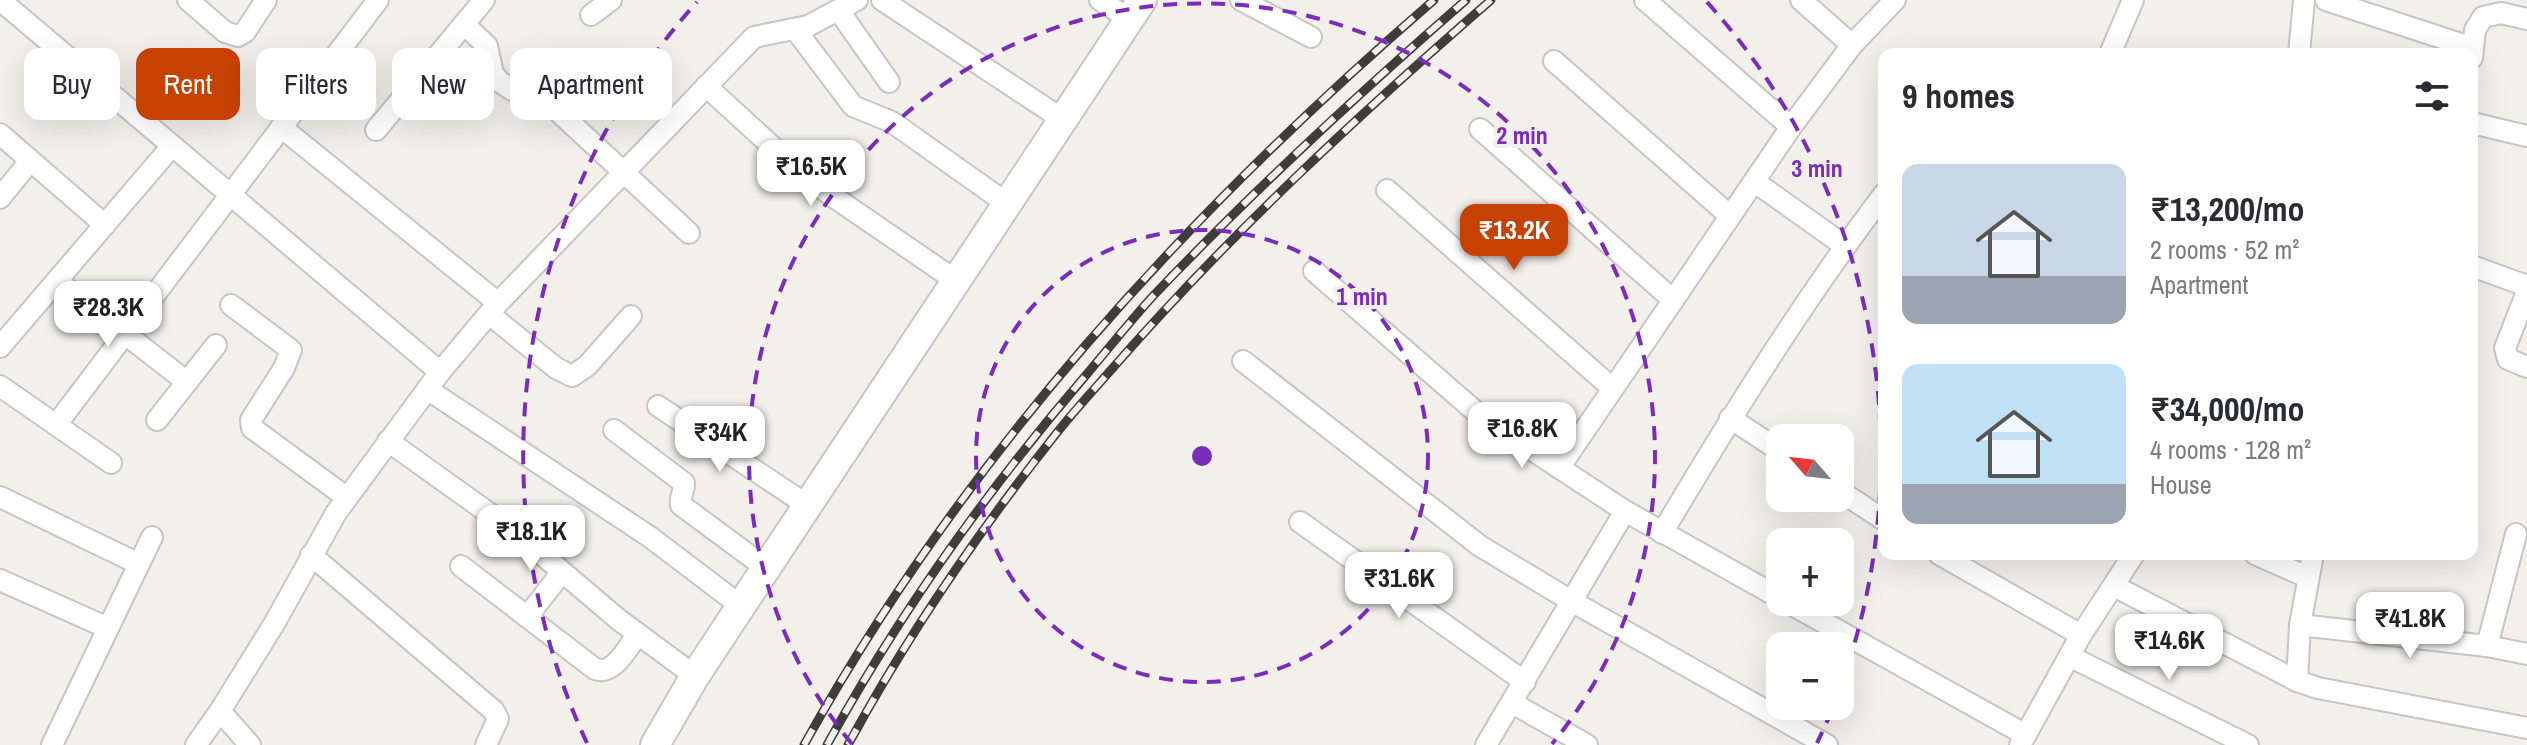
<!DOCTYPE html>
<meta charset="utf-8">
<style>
:root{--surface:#fff;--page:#f7f7f7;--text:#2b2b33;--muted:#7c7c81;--accent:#c74100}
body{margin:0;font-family:"Archivo Narrow",sans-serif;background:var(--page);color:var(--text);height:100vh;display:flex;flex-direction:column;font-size:30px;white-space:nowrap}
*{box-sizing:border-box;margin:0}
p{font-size:26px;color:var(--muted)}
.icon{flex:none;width:44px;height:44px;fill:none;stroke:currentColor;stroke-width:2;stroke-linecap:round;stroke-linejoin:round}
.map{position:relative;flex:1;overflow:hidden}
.side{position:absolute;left:1878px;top:48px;width:600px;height:512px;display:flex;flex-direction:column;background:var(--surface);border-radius:16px;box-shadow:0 8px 32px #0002}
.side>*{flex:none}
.top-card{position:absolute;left:24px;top:48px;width:760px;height:72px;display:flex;gap:16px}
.needle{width:52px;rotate:298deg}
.buttons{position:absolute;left:1766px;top:424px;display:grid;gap:16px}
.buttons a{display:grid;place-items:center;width:88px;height:88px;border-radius:16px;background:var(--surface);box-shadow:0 8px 32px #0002;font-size:40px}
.price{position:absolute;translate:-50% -68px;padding:0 18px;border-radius:16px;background:#fff;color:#222;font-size:26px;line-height:52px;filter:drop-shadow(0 2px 4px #0008)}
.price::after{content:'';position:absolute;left:50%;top:48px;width:24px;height:18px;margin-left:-12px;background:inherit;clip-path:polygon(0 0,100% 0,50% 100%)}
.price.selected{background:var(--accent);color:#fff}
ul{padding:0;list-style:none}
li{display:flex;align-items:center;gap:24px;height:200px;padding:0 24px}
li span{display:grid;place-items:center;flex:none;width:224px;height:160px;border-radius:16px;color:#555}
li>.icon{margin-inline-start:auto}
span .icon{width:96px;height:96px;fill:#fffc;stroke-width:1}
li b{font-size:34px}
h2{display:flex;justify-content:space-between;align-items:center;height:96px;padding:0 24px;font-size:34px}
.chip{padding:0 28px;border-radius:16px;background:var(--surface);box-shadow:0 8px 32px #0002;font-size:28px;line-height:72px}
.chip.selected{background:var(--accent);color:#fff}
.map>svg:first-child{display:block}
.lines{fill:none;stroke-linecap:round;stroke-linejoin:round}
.street-casing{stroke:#c9c5c2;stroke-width:24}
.secondary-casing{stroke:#c9c5c2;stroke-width:32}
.street{stroke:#fff;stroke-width:20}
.secondary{stroke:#fff;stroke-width:28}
.rail-casing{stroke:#3f3d3c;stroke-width:9}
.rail{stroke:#f3efeb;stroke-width:6;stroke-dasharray:18;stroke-linecap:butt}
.ring{fill:none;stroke:#7b2cbf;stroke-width:4;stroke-dasharray:14 10}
.centre{fill:#7b2cbf;stroke:#f3efeb;stroke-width:4}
.ring-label{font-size:24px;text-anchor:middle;font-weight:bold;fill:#7b2cbf;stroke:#f3efeb;stroke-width:8;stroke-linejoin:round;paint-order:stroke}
</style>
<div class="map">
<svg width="2527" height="745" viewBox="0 0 2527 745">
<rect width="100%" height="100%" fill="#f3efeb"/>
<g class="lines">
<g class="street-casing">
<g id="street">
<polyline points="0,0 440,372"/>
<polyline points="188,0 225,32 238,36 245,32 266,0"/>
<polyline points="882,0 1062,119"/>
<polyline points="1100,0 1129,19"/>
<polyline points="1241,0 1311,37"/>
<polyline points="1645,0 1791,127"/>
<polyline points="1801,0 1852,45"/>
<polyline points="2326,0 2473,48"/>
<polyline points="839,11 889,82"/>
<polyline points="591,15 611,0"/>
<polyline points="464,24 487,46 493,74 500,82 512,90 548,102 689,233"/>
<polyline points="795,29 853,106 892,122 1006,203"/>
<polyline points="2110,54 2133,0"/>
<polyline points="2299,54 2304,0"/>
<polyline points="2472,58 2475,30 2483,17 2501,13 2527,19"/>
<polyline points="1554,61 1730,216"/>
<polyline points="706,86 776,150 828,193 955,280"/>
<polyline points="2472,123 2527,136"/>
<polyline points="281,127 498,303"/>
<polyline points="1480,129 1673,300"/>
<polyline points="376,130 484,0"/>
<polyline points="0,134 105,225"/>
<polyline points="1755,182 1845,246"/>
<polyline points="1387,190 1612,388"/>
<polyline points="0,198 30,161"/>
<polyline points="2472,266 2527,286"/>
<polyline points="1314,271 1476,412 1511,436 1625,511 1780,598"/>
<polyline points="57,281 187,382"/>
<polyline points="2527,292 2505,348 2508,359 2527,367"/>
<polyline points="231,305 291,350 284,368 251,420 252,428 346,497"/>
<polyline points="489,314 556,368 572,376 587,366 631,316"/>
<polyline points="0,347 172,146"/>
<polyline points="1243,361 1480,546 1573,602 1827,745"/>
<polyline points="0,386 111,463"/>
<polyline points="427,389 650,537 741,606"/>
<polyline points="658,406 807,505"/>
<polyline points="1730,418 1780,451"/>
<polyline points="157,420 216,345"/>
<polyline points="56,425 378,0"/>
<path d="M 614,430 L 684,483 C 685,491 679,497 681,505 L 766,568"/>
<polyline points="388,441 518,534 619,620 695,676"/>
<polyline points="1559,468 1791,127 1852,45 1895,0"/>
<polyline points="1840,491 1884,520"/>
<polyline points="0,497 139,564"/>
<polyline points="1300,522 1525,682"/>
<path d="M 1662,533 C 1731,417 1802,302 1884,194"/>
<polyline points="1939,554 2081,635"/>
<polyline points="2255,554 2307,577"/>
<polyline points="311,555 494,711 498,719 486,745"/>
<path d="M 461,566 L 595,669 C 614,676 628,647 638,634"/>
<polyline points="0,580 108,628"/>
<polyline points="2114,586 2297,681 2318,688 2527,728"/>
<polyline points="1787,602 2026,735"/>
<polyline points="527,617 562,572"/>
<polyline points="2300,625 2487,646 2527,654"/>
<polyline points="2487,646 2516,534"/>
<polyline points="2071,657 2248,745"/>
<polyline points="2297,681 2300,625 2313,554"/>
<polyline points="1512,703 1587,745"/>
<polyline points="220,711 250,745"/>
<polyline points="52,745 152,537"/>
<polyline points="196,745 220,711 274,624 336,513 440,372 498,303 754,37 808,26 857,0"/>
<polyline points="1486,745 1625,511"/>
<polyline points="2020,745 2081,635 2134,554"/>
</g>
</g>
<g class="secondary-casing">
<polyline id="secondary" points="655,745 695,676 741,606 1142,0"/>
</g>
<use href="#street" class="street"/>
<use href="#secondary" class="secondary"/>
<g class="rail-casing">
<g id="rail">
<path d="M 804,745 C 964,457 1186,214 1434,0"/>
<path d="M 827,745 C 900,612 988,489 1087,374 C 1109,348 1131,320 1154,295 C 1253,191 1358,94 1466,0"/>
<path d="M 848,745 C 906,638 976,535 1052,439 C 1070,415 1091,393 1111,370 C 1227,237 1357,116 1491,0"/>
</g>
</g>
<use href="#rail" class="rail"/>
</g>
<g class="ring">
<circle cx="1202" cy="456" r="226"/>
<path d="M852 744A453 453 0 1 1 1552 744"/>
<path d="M1832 710A679 679 0 0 1 1817 743M587 743A679 679 0 0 1 697 2M1707 2A679 679 0 0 1 1840 688"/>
</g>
<circle cx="1202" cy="456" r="12" class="centre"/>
<g class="ring-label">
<text x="1522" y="144">2 min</text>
<text x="1817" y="177">3 min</text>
<text x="1362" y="305">1 min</text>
</g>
</svg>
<div class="buttons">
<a><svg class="needle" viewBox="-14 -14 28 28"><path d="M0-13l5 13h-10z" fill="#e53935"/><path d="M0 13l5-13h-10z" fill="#7c7c81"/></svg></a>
<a>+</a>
<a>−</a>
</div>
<b class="price" style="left:811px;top:208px">₹16.5K</b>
<b class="price selected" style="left:1514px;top:272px">₹13.2K</b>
<b class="price" style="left:108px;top:349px">₹28.3K</b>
<b class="price" style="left:1522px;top:470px">₹16.8K</b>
<b class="price" style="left:720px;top:474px">₹34K</b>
<b class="price" style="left:531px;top:573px">₹18.1K</b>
<b class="price" style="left:1399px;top:620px">₹31.6K</b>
<b class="price" style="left:2410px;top:660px">₹41.8K</b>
<b class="price" style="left:2169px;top:682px">₹14.6K</b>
<div class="top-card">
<a class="chip">Buy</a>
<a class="chip selected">Rent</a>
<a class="chip">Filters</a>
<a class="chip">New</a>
<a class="chip">Apartment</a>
</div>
<section class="side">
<h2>9 homes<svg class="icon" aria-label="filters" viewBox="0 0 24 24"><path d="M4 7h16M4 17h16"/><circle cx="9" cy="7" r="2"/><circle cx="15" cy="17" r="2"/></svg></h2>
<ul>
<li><span style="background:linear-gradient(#c9d6e8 70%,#9aa5b1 0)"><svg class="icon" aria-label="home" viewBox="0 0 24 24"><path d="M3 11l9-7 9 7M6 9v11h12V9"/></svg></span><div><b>₹13,200/mo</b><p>2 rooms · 52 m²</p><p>Apartment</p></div></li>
<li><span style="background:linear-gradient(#bfe0f5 75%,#9aa5b1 0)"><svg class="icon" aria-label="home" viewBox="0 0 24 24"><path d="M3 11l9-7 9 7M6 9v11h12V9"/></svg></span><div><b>₹34,000/mo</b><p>4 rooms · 128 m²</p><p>House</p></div></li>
</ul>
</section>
</div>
